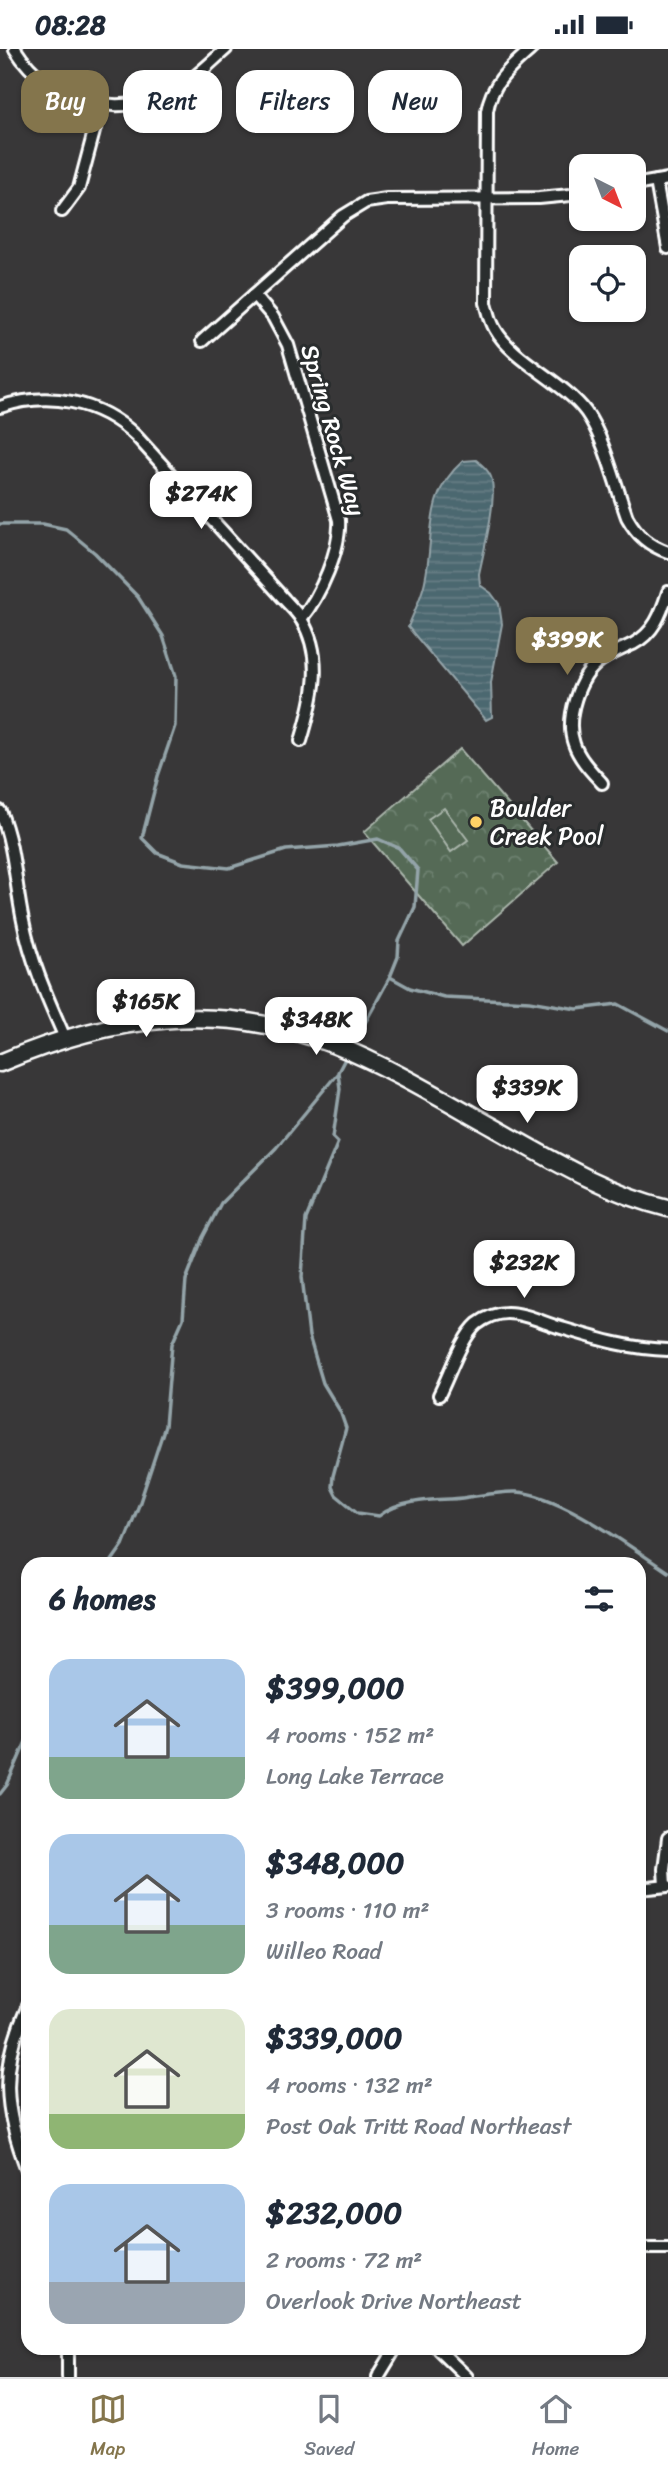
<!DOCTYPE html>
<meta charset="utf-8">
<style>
:root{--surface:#fff;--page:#f6f6f7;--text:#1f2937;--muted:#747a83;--line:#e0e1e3;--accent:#84754c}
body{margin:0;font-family:Sriracha,sans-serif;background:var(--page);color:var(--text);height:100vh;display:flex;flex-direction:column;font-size:26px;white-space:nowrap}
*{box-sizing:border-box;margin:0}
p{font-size:23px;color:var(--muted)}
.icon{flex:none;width:38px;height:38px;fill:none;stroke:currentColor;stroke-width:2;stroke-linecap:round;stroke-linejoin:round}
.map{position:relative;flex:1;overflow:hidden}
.sheet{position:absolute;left:21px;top:1508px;width:625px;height:798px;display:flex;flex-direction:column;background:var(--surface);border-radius:21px;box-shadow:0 2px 5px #0004}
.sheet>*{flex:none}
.guide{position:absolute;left:21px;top:21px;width:626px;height:63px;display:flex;gap:14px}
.needle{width:46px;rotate:138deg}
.buttons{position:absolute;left:569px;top:105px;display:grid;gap:14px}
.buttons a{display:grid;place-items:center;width:77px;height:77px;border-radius:14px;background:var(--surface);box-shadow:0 2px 5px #0004;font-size:35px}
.price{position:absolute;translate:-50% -60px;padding:0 16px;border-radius:14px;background:#fff;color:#222;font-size:23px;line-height:46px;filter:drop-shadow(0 2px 4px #0008)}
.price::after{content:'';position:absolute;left:50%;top:42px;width:21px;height:16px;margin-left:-10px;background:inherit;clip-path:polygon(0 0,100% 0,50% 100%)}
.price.on{background:var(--accent);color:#fff}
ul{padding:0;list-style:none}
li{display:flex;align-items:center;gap:21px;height:175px;padding:0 28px}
li span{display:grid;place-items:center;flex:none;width:196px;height:140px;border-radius:21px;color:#555}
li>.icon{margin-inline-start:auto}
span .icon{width:84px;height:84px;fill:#fffc;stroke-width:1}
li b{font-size:30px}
h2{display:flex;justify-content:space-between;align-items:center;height:84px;padding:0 28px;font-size:30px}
.chip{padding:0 24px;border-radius:21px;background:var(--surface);box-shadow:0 2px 5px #0004;font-size:24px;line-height:63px}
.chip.on{background:var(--accent);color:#fff}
.status{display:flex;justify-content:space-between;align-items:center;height:49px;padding:0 35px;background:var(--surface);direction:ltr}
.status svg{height:19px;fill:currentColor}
.dock{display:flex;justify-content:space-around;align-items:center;height:98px;border-top:2px solid var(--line);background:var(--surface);font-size:19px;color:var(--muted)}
.dock a{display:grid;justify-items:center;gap:4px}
.dock .on{color:var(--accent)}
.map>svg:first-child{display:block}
.park{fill:url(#park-crowns);stroke:#aab5ab;stroke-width:2}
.pitch{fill:#556b57;stroke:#aab5ab;stroke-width:2}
.water{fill:url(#water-rules);stroke:#94a4a9;stroke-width:2}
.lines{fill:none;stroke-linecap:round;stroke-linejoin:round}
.stream{stroke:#94a4a9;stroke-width:3.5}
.street-casing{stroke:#fff;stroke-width:16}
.secondary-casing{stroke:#fff;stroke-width:21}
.street{stroke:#2a2d2e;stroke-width:10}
.secondary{stroke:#2a2d2e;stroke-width:16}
.poi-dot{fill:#ffd166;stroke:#2a2d2e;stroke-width:2.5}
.labels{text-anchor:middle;stroke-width:6;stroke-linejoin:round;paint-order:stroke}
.street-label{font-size:24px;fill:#fff;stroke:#2a2d2e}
.poi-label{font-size:24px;fill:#fff;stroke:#2a2d2e;text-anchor:start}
</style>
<div class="status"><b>08:28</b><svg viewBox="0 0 49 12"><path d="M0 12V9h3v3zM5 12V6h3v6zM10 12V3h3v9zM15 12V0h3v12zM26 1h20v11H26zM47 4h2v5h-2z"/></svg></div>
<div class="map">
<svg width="668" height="2328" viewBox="0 0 668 2328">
<defs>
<pattern id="park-crowns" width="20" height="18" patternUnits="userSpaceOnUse" patternTransform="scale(1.75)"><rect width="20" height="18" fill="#556b57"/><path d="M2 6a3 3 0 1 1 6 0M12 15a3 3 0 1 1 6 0" fill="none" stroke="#6e8170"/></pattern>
<pattern id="water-rules" width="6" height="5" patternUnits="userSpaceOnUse" patternTransform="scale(1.75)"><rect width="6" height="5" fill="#4c6770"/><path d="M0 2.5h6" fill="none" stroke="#677e85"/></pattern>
</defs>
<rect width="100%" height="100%" fill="#383738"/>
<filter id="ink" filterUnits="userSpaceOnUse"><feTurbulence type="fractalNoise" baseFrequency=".0143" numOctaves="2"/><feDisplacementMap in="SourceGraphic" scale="14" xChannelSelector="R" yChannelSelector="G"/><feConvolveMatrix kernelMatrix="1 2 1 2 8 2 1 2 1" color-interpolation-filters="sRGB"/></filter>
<g filter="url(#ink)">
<polygon class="park" points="460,700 558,813 462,897 364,783"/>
<polygon class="pitch" points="444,759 468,791 451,803 428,770"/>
<path class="water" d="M 476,411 C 482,416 491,423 492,432 C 496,455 484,501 479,525 L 480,536 L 491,544 L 499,555 L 502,575 L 491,633 L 492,668 L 486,671 L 408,578 C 414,563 422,547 425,532 C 435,485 423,447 463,412 Z"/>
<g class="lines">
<g class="stream">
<polyline points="0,475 43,475 66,480 95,504 138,548 163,587 176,627 175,677 158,727 142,789 157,804 183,814 229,819 286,801 338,797 378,790 399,799 418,821 415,858 399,892 398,908 390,928 352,998"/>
<polyline points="390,928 410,939 444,948 530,952 577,960 618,955 668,982"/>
<path d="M 346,1008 L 338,1023 L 340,1040 L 333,1088 L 338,1093 L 306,1170 L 302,1228 L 309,1287 L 323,1334 L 340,1362 L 346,1379 L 333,1427 L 332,1438 L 336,1446 L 358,1464 L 379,1467 C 398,1452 428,1451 451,1450 C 472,1449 496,1442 516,1443 C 561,1445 630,1498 668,1523"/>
<polyline points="109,1516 123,1496 139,1456 165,1377 172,1295 183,1270 186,1231 203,1188 221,1154 276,1099 337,1025"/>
<polyline points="0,1745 7,1736 28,1688"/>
</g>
<g class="street-casing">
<g id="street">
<path d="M 15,0 C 50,56 124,73 180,38 C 197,28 211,13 226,0"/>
<path d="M 531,0 C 510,19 492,33 487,62 L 486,254 C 489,263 490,272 495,280 C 513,312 563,332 586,363 C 604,388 616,438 627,468 C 637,486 648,496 668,503"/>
<polyline points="656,132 668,199"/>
<polyline points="634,136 668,130"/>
<polyline points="62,162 79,139 101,56"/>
<path d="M 254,246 L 273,268 L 288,296 L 339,471 C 341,500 320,547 301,570"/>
<polyline points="202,292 343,167 366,153 387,150 539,149 581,145"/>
<path d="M 0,358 C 48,342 99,351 136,387 L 284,550 C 289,556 297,563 301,570 C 325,609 313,652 301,692"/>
<path d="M 602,734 C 592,723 579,710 574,695 C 565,670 578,628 600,612 C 610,605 622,600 633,595 C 654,584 661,565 668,543"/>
<path d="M 0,762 C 15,798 15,835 23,872 C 31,913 48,950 65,989"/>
<path d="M 439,1346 C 449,1327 461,1289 477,1275 C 485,1269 496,1264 507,1264 C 524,1264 542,1273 558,1278 C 595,1289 629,1300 668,1301"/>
<polyline points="665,1837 664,1820 668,1789"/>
<polyline points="639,1840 668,1837"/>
<path d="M 28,1957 C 0,2017 3,2060 28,2123"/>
<polyline points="639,2199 668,2199"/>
<polyline points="438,2300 467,2328"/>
<polyline points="68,2328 68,2300"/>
<polyline points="378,2328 395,2300"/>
</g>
</g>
<g class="secondary-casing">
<path id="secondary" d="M 0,1014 C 111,967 220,951 335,996 C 390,1018 443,1050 495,1079 C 550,1110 606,1144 668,1159"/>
</g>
<use href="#street" class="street"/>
<use href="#secondary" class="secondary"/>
</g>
</g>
<circle class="poi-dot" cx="476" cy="773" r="7"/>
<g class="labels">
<g class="street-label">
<text transform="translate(333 381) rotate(74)" y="8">Spring Rock Way</text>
</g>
<g class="poi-label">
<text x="490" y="767">Boulder<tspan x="490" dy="28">Creek Pool</tspan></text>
</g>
</g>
</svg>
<div class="buttons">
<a><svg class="needle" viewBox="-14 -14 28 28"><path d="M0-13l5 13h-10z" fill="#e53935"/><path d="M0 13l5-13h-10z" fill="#747a83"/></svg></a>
<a><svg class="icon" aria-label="locate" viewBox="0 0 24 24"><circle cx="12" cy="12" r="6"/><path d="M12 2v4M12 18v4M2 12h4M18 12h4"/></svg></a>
</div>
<b class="price" style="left:201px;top:482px">$274K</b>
<b class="price on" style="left:567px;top:628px">$399K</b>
<b class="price" style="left:146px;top:990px">$165K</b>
<b class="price" style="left:316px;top:1008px">$348K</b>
<b class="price" style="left:527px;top:1076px">$339K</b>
<b class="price" style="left:524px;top:1251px">$232K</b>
<div class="guide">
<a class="chip on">Buy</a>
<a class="chip">Rent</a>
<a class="chip">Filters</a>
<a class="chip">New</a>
</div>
<section class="sheet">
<h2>6 homes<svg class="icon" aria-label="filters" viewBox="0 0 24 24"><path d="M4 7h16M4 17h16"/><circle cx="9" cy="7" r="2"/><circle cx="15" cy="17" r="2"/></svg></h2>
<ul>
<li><span style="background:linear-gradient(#a9c7e8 70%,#7fa58c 0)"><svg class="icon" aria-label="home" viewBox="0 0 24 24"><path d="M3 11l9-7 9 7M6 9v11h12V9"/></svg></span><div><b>$399,000</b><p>4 rooms · 152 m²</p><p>Long Lake Terrace</p></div></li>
<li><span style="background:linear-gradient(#a9c7e8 65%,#7fa58c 0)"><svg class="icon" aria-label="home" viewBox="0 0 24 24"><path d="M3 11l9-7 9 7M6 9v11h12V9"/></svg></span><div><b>$348,000</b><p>3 rooms · 110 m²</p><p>Willeo Road</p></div></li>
<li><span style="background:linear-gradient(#dfe7d0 75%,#8fb573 0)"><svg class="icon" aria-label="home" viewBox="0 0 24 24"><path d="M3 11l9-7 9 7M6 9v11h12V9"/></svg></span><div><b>$339,000</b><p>4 rooms · 132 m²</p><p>Post Oak Tritt Road Northeast</p></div></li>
<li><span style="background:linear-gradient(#a9c7e8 70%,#9aa5b1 0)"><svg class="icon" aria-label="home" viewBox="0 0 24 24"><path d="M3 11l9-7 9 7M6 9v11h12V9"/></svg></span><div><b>$232,000</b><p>2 rooms · 72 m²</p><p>Overlook Drive Northeast</p></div></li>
</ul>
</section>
</div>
<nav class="dock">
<a class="on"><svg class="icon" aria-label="map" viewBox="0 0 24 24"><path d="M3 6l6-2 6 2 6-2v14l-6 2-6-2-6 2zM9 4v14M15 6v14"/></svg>Map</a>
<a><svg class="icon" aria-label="saved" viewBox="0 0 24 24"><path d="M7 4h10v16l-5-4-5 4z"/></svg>Saved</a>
<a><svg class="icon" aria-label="home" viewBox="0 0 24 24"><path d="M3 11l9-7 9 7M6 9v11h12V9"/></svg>Home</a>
</nav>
